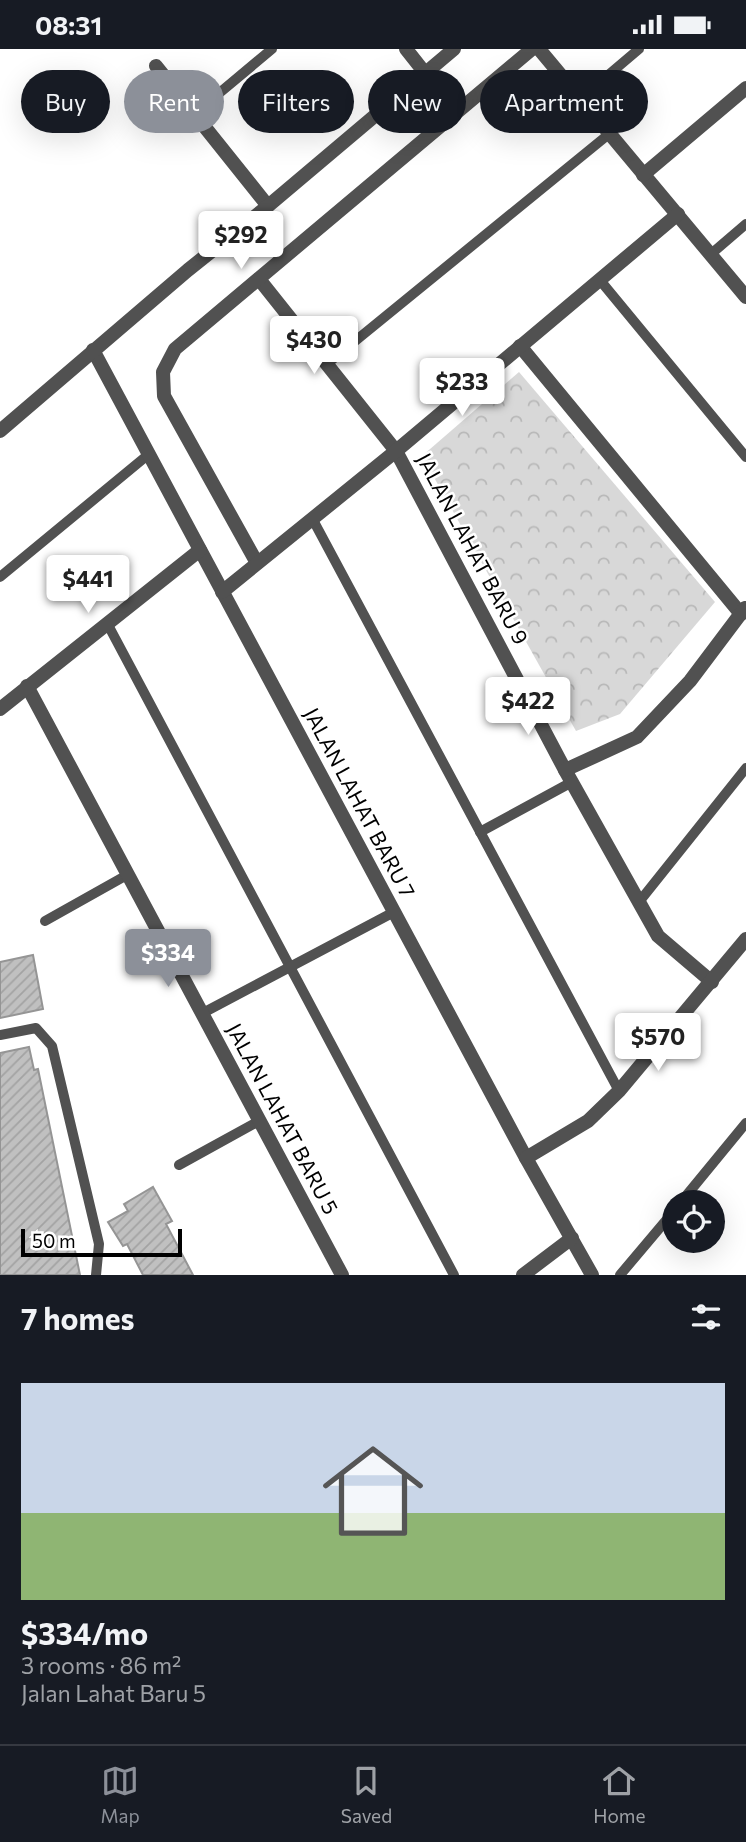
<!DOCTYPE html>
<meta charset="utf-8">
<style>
:root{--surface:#171b24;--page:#20242c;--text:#f1f3f6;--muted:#9ea1a6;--line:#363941;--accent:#8c9099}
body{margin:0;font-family:Commissioner,sans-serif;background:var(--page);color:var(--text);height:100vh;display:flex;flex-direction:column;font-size:26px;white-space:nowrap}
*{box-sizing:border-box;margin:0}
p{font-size:23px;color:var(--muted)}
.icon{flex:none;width:38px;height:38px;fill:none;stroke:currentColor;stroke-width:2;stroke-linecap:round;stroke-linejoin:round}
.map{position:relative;height:1226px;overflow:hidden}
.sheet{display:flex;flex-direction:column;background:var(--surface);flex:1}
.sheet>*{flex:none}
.banner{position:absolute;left:21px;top:21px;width:705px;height:63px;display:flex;gap:14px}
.controls{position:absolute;left:662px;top:1141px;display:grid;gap:14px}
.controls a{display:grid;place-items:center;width:63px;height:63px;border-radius:50%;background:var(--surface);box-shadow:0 7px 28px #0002;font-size:35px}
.scale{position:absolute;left:21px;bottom:18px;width:161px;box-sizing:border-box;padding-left:7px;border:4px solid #000;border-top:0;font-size:19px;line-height:24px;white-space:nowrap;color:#000;-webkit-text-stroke:5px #fff;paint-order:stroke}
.price{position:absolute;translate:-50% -60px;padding:0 16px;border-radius:7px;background:#fff;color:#222;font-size:23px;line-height:46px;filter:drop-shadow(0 2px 4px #0008)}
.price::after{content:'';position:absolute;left:50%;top:42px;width:21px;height:16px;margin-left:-10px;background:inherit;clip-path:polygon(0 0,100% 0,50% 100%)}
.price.active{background:var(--accent);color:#fff}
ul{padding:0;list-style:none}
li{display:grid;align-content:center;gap:14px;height:371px;padding:0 21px}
li span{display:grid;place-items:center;height:217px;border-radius:0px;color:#555}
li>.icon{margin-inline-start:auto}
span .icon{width:126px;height:126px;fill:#fffc;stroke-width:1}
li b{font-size:30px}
h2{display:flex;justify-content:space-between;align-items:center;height:84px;padding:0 21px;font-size:30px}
.chip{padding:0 24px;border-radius:32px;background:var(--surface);box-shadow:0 7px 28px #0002;font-size:24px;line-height:63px}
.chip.active{background:var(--accent);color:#fff}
.status{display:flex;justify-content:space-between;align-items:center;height:49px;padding:0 35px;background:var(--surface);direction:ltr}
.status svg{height:19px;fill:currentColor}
.menu{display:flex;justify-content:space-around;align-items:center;height:98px;border-top:2px solid var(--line);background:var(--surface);font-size:19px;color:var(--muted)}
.menu a{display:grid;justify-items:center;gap:4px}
.menu .active{color:var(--accent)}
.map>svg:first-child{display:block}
.park{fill:url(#park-crowns)}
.building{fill:url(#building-hatch);stroke:#959595;stroke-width:2}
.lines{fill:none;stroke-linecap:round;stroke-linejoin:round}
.service{stroke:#515151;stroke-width:10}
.minor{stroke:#515151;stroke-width:14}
.labels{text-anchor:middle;stroke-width:5;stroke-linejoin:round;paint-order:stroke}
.street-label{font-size:21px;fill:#000;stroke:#fff}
</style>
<div class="status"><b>08:31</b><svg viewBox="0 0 49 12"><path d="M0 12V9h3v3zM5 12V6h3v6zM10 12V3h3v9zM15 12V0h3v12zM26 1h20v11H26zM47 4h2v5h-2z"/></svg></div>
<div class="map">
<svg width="746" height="1226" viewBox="0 0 746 1226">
<defs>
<pattern id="park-crowns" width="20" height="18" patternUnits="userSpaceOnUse" patternTransform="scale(1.75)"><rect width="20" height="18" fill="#d8d8d8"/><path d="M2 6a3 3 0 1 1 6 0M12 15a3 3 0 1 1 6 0" fill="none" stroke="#b8b8b8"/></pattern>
<pattern id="building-hatch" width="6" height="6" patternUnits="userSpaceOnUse" patternTransform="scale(1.75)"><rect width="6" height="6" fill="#c0c0c0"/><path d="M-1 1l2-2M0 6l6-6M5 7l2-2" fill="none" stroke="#a3a3a3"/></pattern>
</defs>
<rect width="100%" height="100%" fill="#fff"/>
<polygon class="park" points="519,323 715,553 620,665 576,682 422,407"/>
<g class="building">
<polygon points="33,906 43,960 0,969 0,913"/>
<polygon points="29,998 34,1021 38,1020 80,1226 0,1226 0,1004"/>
<polygon points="153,1138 172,1172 166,1175 193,1226 143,1226 127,1195 123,1197 108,1173 128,1162 124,1155"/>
</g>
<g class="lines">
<g class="service">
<polyline points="580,50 639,0"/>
<polyline points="193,66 272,0"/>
<polyline points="711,205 746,175"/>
<polyline points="599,230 746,408"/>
<polyline points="327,315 609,85"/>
<polyline points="312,469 619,1042"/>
<polyline points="0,528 149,405"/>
<polyline points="107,574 454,1226"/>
<polyline points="480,783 572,733"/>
<polyline points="639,853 746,719"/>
<polyline points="45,872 127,826"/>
<polyline points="201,965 394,863"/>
<polyline points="0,986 36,979 52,997 99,1195 96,1226"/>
<polyline points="179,1116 259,1072"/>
<polyline points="681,1153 746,1074"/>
<polyline points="620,1226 674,1162"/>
</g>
<g class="minor">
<polyline points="406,0 425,24"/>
<polyline points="539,0 746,248"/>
<polyline points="156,17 268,157"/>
<polyline points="643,126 746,39"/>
<polyline points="259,230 396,402 565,721 658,887 712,933"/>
<polyline points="520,297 741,565"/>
<polyline points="93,301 526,1109 592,1226"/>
<polyline points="0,382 188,221 268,157 454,0"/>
<polyline points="257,514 164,347 163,323 175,300 532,0"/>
<polyline points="222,543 396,402 678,165"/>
<polyline points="27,637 342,1226"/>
<polyline points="0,660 200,501"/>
<polyline points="565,721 637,688 690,632 745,559"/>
<polyline points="526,1109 588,1072 619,1042 746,890"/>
<polyline points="523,1226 572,1189"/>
</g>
</g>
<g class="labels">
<g class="street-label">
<text transform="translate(472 500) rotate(62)" y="7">JALAN LAHAT BARU 9</text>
<text transform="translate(359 754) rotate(62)" y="7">JALAN LAHAT BARU 7</text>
<text transform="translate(282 1070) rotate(62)" y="7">JALAN LAHAT BARU 5</text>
</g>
</g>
</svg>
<div class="controls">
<a><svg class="icon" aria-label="locate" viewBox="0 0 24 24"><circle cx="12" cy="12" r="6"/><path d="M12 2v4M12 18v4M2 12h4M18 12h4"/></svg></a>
</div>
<div class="scale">50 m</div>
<b class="price" style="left:241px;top:222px">$292</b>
<b class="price" style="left:314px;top:327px">$430</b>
<b class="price" style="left:462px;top:369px">$233</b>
<b class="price" style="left:88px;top:566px">$441</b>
<b class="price" style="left:528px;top:688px">$422</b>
<b class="price active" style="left:168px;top:940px">$334</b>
<b class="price" style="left:658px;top:1024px">$570</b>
<div class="banner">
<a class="chip">Buy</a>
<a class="chip active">Rent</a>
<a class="chip">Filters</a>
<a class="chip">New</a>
<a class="chip">Apartment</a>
</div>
</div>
<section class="sheet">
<h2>7 homes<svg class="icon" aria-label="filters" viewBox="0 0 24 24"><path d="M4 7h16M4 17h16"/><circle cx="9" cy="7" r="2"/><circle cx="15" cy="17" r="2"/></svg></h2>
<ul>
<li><span style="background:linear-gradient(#c9d6e8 60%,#8fb573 0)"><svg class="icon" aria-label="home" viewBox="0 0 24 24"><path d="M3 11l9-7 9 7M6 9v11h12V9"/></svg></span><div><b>$334/mo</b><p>3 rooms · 86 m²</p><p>Jalan Lahat Baru 5</p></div></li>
</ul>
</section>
<nav class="menu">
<a class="active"><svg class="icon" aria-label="map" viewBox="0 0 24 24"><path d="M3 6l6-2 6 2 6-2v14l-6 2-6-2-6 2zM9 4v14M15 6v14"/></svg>Map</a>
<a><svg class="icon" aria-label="saved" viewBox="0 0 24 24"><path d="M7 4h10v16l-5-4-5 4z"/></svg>Saved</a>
<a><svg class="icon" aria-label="home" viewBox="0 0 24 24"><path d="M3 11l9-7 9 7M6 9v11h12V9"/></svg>Home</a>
</nav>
